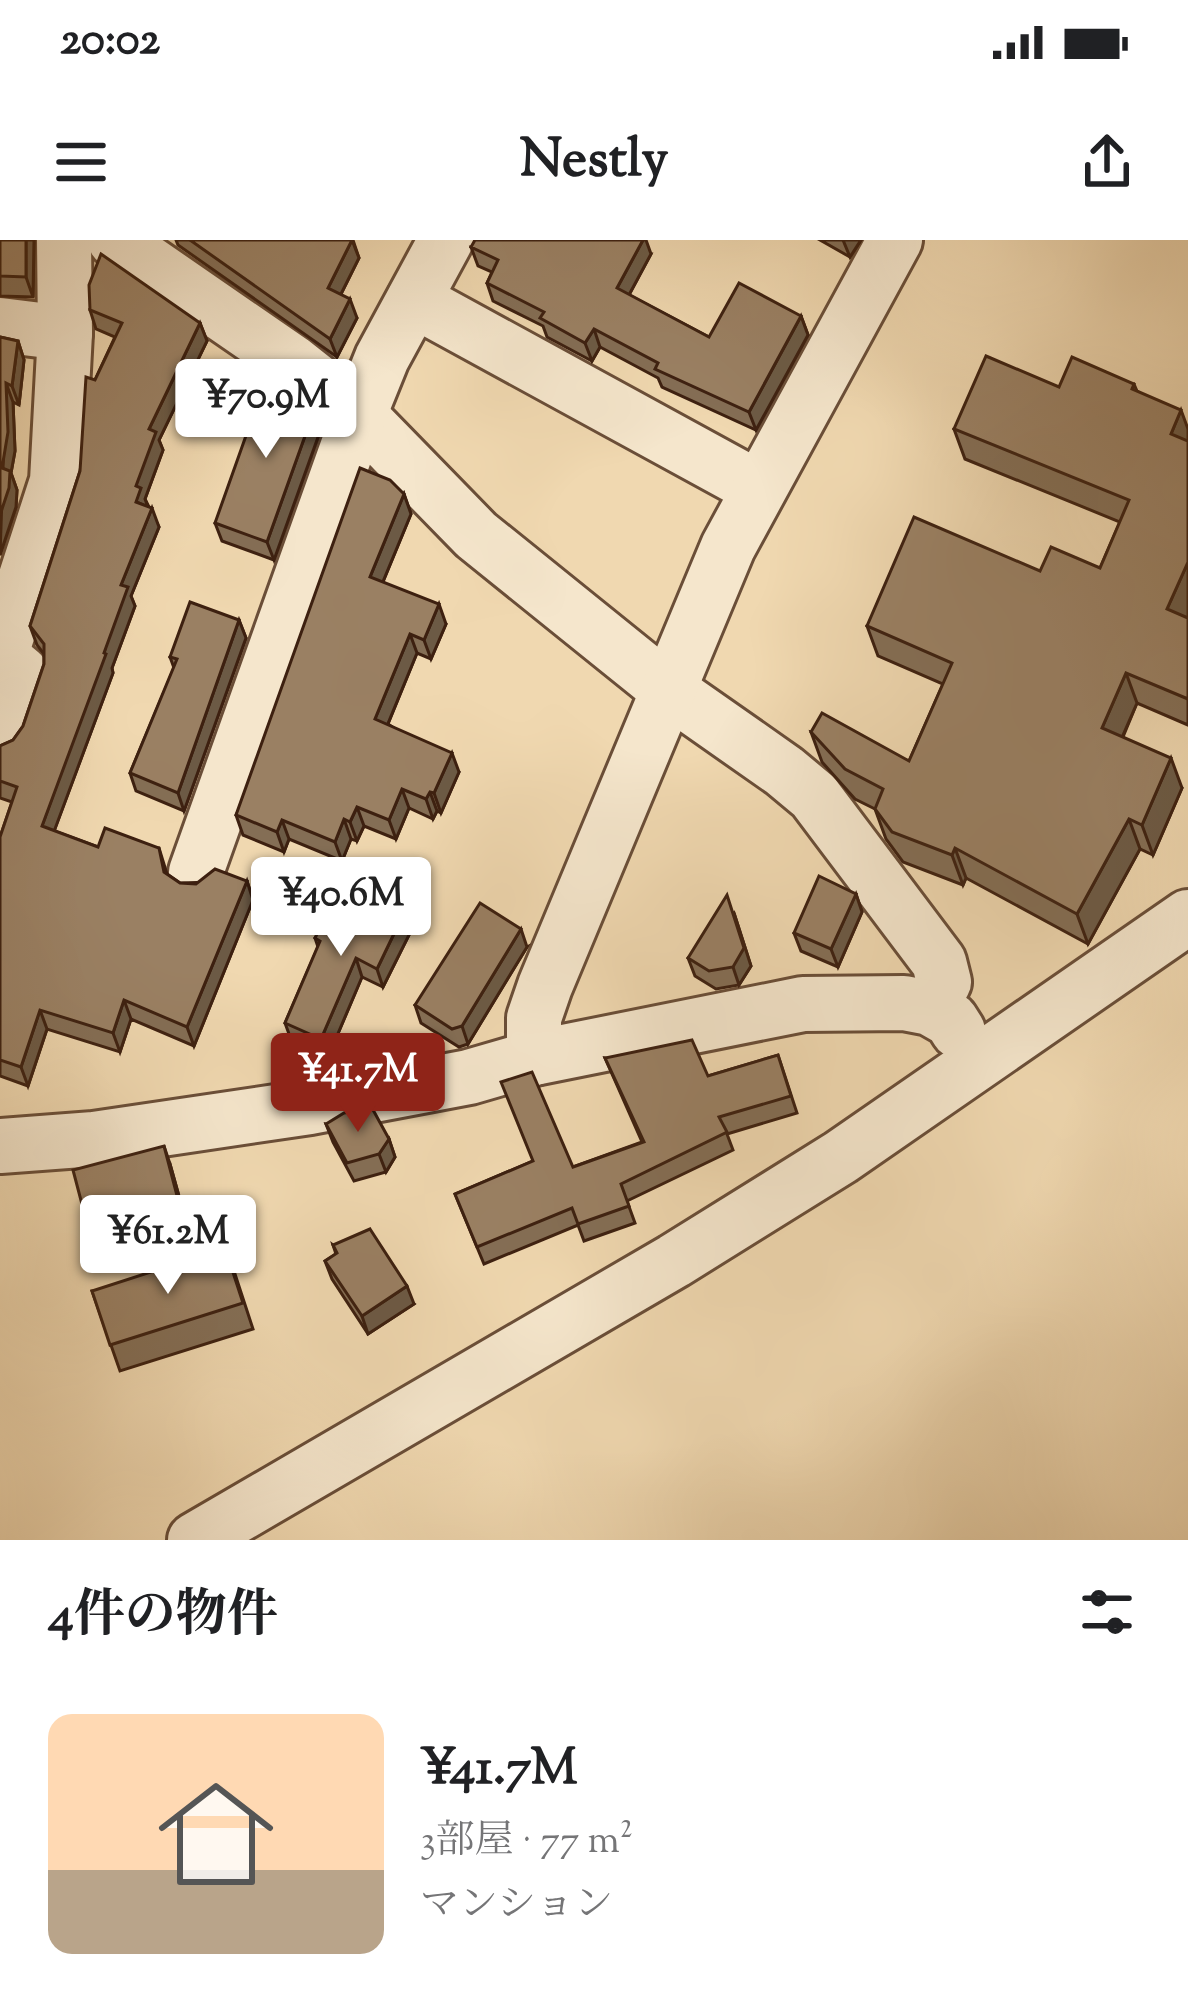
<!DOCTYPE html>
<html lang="ja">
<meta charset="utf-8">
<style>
:root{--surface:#fff;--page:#f2f2f2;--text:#202124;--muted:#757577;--line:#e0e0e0;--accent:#8f2418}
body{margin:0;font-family:"Sorts Mill Goudy","Noto Serif JP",serif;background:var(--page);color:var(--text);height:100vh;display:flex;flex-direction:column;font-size:45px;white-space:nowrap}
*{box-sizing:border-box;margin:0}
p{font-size:39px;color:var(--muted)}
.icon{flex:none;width:66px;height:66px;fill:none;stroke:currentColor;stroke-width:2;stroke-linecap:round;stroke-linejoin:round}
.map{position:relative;height:1300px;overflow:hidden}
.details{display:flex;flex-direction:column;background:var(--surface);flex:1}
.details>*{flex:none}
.price{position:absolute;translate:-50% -102px;padding:0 27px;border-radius:12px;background:#fff;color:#222;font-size:39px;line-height:78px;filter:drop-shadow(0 3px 6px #0008)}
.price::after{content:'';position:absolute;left:50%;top:72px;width:36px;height:27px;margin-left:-18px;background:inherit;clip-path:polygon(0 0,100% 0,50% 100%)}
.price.active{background:var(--accent);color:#fff}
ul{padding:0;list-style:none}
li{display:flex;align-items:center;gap:36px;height:300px;padding:0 48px}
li+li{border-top:3px solid var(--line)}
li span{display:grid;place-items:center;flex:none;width:336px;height:240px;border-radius:24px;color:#555}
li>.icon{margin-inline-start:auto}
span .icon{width:144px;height:144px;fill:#fffc;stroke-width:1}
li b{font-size:51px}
h2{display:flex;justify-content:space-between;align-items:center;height:144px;padding:0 48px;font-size:51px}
.status{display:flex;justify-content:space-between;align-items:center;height:84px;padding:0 60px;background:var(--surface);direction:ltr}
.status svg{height:33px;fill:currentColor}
header{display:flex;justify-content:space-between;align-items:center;height:156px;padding:0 48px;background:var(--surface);font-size:54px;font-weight:700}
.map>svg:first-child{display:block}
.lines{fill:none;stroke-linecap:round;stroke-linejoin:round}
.minor-casing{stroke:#6a4e38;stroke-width:60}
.minor{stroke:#f5e6cc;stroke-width:54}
.wall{fill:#846e55;stroke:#3d2010;stroke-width:3}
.shaded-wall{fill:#6c5a45;stroke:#3d2010;stroke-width:3}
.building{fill:#9a8063;stroke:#3d2010;stroke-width:3}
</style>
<div class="status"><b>20:02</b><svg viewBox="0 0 49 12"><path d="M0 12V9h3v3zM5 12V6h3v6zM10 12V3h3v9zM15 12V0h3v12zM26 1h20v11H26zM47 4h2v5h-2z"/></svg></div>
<header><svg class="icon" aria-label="menu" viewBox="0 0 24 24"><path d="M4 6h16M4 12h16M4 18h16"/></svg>Nestly<svg class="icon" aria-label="share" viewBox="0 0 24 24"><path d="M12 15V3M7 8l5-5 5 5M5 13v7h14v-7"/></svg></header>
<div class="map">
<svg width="1188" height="1300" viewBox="0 0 1188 1300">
<rect width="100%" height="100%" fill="#f0d8b0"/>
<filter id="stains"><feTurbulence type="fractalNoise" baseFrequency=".00167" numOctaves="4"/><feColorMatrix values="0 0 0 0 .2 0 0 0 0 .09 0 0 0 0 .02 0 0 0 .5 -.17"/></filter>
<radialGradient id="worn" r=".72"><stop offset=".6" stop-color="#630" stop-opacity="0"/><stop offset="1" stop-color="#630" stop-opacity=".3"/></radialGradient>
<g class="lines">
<g class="minor-casing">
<g id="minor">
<polyline points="115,0 292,122 359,175 476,295 667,449 784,531 814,556 939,722 944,742 930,768"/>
<polyline points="414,60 758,248"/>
<polyline points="0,85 65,93"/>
<polyline points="0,417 57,241 65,93 64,0"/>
<polyline points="0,495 21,433 3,418"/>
<polyline points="196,632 359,175 382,118 446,0"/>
<polyline points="534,818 534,778 545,746 728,307 895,0"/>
<polyline points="0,906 94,899 310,867 469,837 534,818 803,764 904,763 930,768 951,780 958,791"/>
<polyline points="195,1300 674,1021 841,917 1188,677"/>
</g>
</g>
<use href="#minor" class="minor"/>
</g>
<g class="wall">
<polygon points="0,0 34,0 33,57 0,56"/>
<polygon points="176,0 353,0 359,18 341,54 357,78 337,117 178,5"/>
<polygon points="820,0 861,0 850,17"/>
<polygon points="471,7 651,14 629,55 709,97 801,76 808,95 756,190 662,147 658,138 600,107 592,121 547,97 543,86 493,61 487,43 492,32 478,26"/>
<polygon points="90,70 200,83 207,101 159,200 163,210 145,259 159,287 131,356 135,366 112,428 113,433 54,591 98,607 159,608 167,634 180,643 247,641 253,660 194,806 131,779 120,812 47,789 28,846 0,836 0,597 12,562 0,558 0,506 13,500 23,486 44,424 44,414 37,405 30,386 80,231 95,140 115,97 96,89"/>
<polygon points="0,97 18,101 24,120 19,165 13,162 15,211 11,233 17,250 16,267 0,315"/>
<polygon points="1134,144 1137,151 1188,189 1188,485 1137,463 1123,497 1182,548 1153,615 1140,609 1088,704 966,638 963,645 903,622 886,599 875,569 855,559 822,522 811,492 909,521 943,444 878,416 867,386 1040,331 1100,328 1120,282 965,219 954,189"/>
<polygon points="303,162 322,186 274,320 222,301 215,283"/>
<polygon points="404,254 411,274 383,342 446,384 431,419 417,413 388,484 459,532 441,573 437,571 433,579 409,568 396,599 364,586 357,601 351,599 342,621 289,599 284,612 243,595 236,575"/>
<polygon points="239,380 246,398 184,571 136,551 130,533 174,428 170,417"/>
<polygon points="856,654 862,672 838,727 801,711 794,693"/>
<polygon points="734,673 751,726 739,745 716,749 695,736 688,718"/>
<polygon points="403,675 410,693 383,747 362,737 328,817 292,802 285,783 318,707 315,698 341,677"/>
<polygon points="527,707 468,804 459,807 421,783 415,765"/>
<polygon points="778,815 797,873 727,894 733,910 627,961 635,983 584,1001 578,985 484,1024 455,954 533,921 573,927 642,902 605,818 708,836"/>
<polygon points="326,884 389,899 395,917 386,932 354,941 333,902"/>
<polygon points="170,924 187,985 96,1009 89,991"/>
<polygon points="333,1005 414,1064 368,1094 332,1039 325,1021 336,1014"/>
<polygon points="235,1034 253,1089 120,1131 92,1051"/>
</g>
<g class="shaded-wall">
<polygon points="26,0 34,0 33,57 26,37"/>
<polygon points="352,0 359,18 335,66 328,48"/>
<polygon points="643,0 646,0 651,14 623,66 617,48"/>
<polygon points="843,0 861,0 850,17"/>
<polygon points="350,59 357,78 337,117 330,99"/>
<polygon points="801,76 808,95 756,190 749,172"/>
<polygon points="200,83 207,101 159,200 163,210 145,259 148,267 136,262 136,246 149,189"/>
<polygon points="594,89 600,107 592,121 585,103"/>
<polygon points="18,101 24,120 19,165 12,146"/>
<polygon points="6,143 13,162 15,211 11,233 17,250 16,267 0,315"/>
<polygon points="315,168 322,186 274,320 267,302"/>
<polygon points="1181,170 1188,189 1188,210 1171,194"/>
<polygon points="404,254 411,274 377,356 370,337"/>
<polygon points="152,268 159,287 131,356 135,366 112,428 113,433 49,605 42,586 104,413 121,345"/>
<polygon points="1188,322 1188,377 1178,399 1167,369"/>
<polygon points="439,364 446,384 431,419 424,400"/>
<polygon points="239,380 246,398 184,571 178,553"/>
<polygon points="410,394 417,413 382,498 375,479"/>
<polygon points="1126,433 1137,463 1113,518 1102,488"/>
<polygon points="452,513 459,532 441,573 434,553"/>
<polygon points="1171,518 1182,548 1153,615 1142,585"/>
<polygon points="402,549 409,568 396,599 389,580"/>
<polygon points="430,552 437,571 433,579 426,559"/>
<polygon points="357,567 364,586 357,601 350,582"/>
<polygon points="344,579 351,599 342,621 335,602"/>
<polygon points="1129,579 1140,609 1088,704 1077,674"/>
<polygon points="282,580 289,599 284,612 277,592"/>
<polygon points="955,608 966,638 963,645 952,615"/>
<polygon points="247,641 253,660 194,806 187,787"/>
<polygon points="856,654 862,672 838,727 831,709"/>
<polygon points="734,673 751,726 739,745 733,727"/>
<polygon points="403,675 410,693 383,747 377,729"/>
<polygon points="521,689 527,707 468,804 462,786"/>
<polygon points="356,718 362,737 328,817 321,799"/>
<polygon points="124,760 131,779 120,812 113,793"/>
<polygon points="40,770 47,789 28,846 21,827"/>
<polygon points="389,899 395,917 386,932 379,914"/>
<polygon points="164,906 170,924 187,985 180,967"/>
<polygon points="407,1046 414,1064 368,1094 362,1076"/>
</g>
<g class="building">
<polygon points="0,0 26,0 26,37 0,36"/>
<polygon points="190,0 352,0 328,48 350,59 330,99"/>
<polygon points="475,0 643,0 617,48 709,97 739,43 801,76 749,172 655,129 658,123 594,89 585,103 540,78 544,72 487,43 498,20 471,7"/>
<polygon points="101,14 200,83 149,189 156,192 136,246 141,248 136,262 152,268 121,345 128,347 104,413 106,414 42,586 98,607 105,588 159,608 164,632 180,643 196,644 215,629 247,641 187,787 124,760 113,793 40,770 21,827 0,820 0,597 17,547 0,541 0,506 13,500 23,486 44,424 44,404 30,386 80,231 86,137 95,140 122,83 90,70 89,45"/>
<polygon points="0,97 18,101 12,146 6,143 8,192 2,228 10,231 9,248 0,275"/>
<polygon points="986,116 1059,147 1072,117 1134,144 1132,149 1181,170 1171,194 1188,201 1188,322 1167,369 1188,378 1188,459 1126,433 1102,488 1171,518 1142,585 1129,579 1077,674 955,608 952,615 892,592 875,569 883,549 845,529 811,492 822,473 909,521 952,423 867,386 914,277 1040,331 1051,307 1100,328 1129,260 954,189"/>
<polygon points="269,131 300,156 298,160 315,168 267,302 215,283"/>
<polygon points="360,228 390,240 404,254 370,337 439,364 424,400 410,394 375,479 452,513 434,553 430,552 426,559 402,549 389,580 357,567 350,582 344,579 335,602 282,580 277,592 236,575"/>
<polygon points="190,362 239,380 178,553 130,533 177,419 170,417"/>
<polygon points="819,636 856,654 831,709 794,693"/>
<polygon points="352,650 403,675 377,729 356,718 321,799 285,783 320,701 315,698 328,672 341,677"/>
<polygon points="727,655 744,708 733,727 709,731 688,718"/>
<polygon points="480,663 521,689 462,786 452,789 415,765"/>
<polygon points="692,800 708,836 778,815 791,856 719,877 727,892 621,944 629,966 578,984 572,968 477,1007 455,954 533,921 501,842 532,832 573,927 644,902 605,818"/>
<polygon points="372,868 389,899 379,914 347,923 326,884 344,873"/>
<polygon points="164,906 180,967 89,991 73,930"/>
<polygon points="370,989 407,1046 362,1076 325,1021 337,1013 333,1005"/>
<polygon points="225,1008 243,1063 110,1105 92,1051"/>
</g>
<rect width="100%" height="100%" filter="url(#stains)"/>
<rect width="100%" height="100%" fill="url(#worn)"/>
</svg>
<b class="price" style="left:266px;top:221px">¥70.9M</b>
<b class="price" style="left:341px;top:719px">¥40.6M</b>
<b class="price active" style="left:358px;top:895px">¥41.7M</b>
<b class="price" style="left:168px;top:1057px">¥61.2M</b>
</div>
<section class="details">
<h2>4件の物件<svg class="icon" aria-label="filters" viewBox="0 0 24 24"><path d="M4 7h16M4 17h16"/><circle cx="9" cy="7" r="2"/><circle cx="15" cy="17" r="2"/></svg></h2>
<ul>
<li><span style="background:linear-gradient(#ffd9b3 65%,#b9a48a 0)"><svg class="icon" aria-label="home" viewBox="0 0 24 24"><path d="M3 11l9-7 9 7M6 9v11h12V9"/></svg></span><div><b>¥41.7M</b><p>3部屋 · 77 m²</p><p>マンション</p></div></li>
</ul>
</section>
